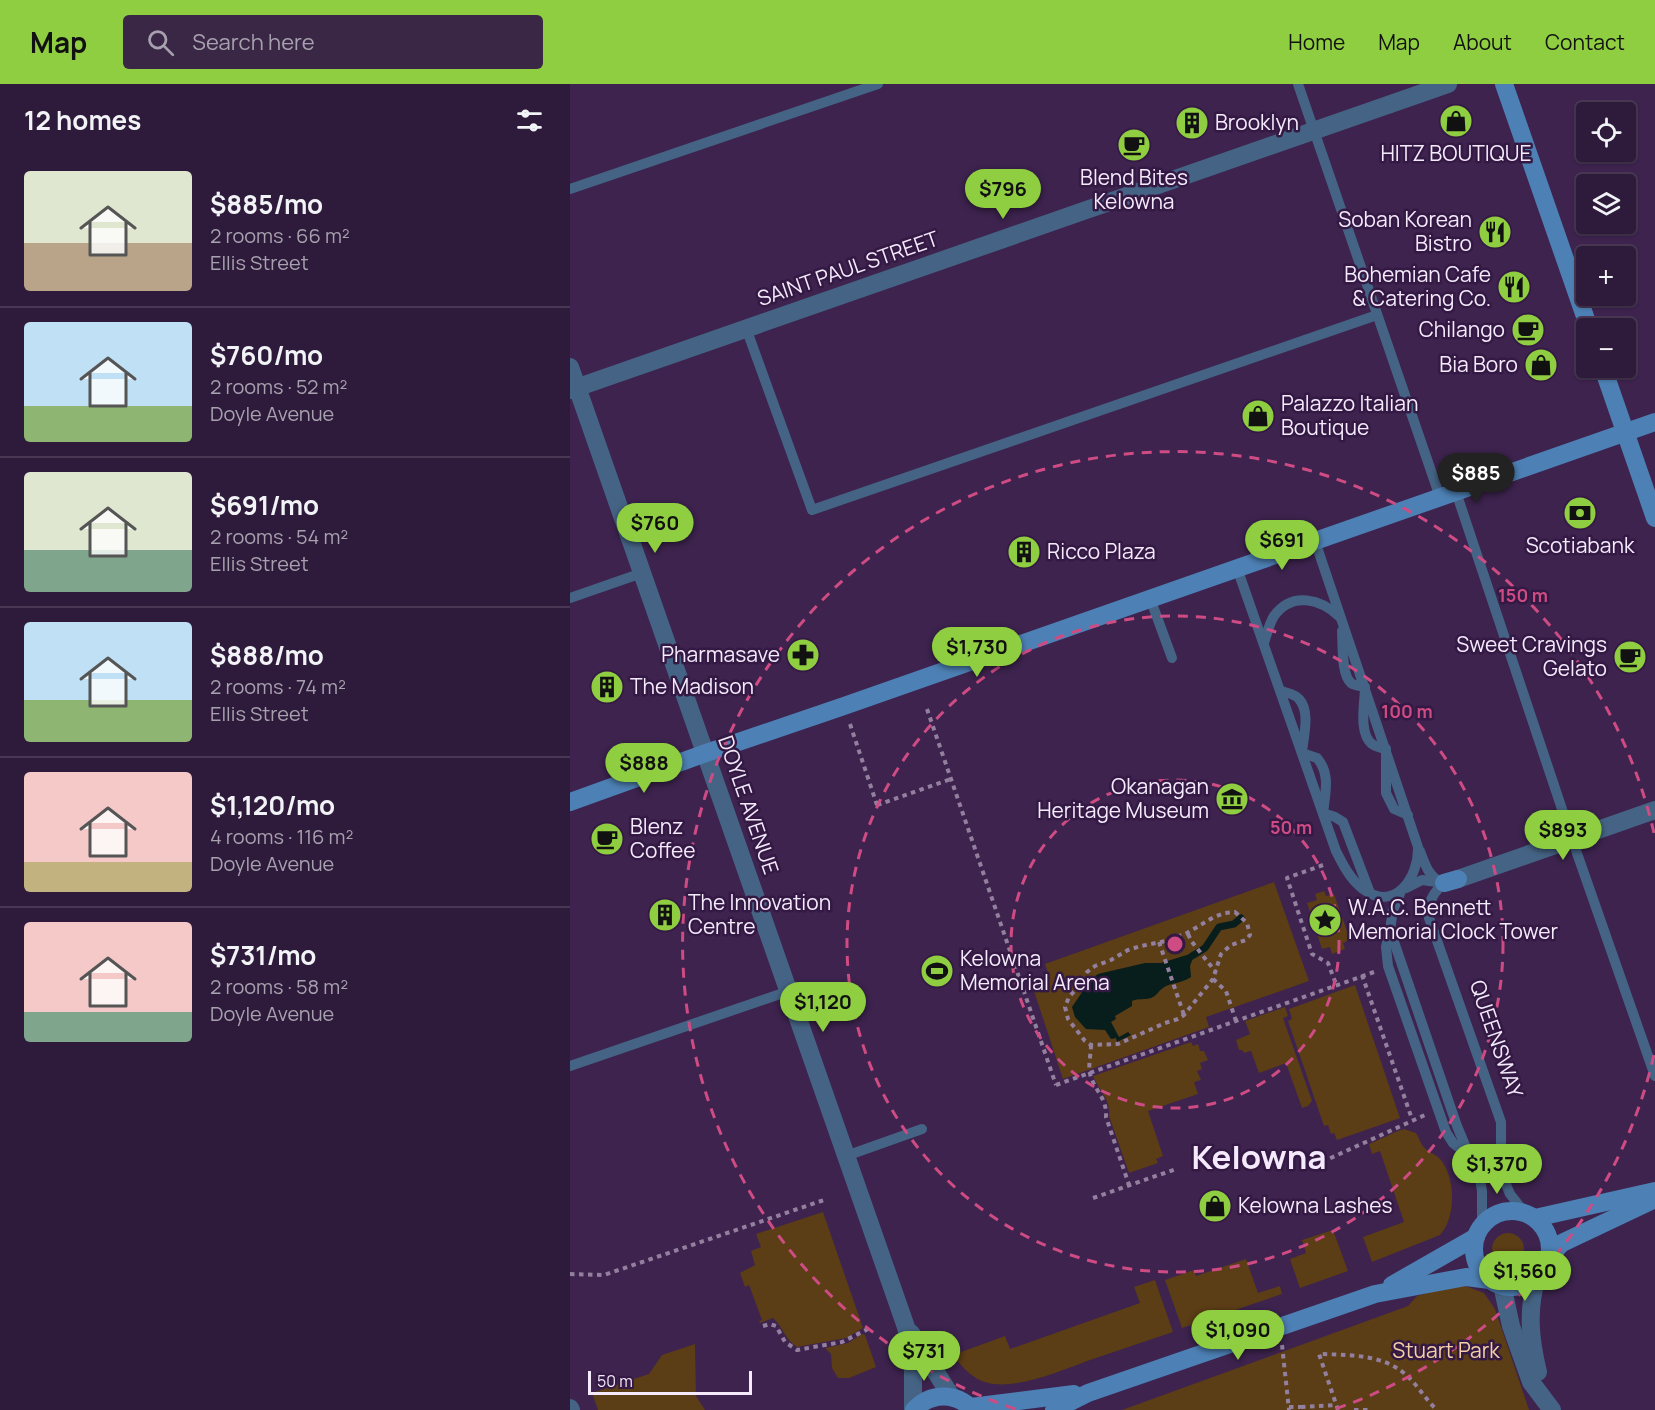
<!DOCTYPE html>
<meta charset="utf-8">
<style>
:root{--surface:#2e1a3a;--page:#3a2745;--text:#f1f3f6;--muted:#a7a1af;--line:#493854;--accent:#8fcd41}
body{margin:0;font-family:Manrope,sans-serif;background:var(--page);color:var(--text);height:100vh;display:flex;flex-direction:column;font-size:22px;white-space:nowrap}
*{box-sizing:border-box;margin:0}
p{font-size:20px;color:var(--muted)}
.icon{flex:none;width:33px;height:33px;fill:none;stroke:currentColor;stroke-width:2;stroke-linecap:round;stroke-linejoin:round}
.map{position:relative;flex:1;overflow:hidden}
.details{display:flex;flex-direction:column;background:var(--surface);width:570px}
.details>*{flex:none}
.controls{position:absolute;left:1006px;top:18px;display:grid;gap:12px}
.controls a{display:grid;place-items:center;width:60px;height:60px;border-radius:6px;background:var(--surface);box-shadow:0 2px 4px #0004,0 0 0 2px var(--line);font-size:30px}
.scale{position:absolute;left:18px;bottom:15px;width:164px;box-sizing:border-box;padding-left:6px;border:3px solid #f4eafb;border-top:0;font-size:16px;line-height:21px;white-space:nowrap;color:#f4eafb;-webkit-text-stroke:4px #331943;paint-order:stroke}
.price{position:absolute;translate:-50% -51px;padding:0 14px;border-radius:21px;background:var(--accent);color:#111;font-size:20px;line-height:39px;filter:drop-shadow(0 2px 3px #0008)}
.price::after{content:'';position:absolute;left:50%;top:36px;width:18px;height:14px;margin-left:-9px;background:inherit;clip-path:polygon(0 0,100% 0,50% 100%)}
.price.selected{background:#222;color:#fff}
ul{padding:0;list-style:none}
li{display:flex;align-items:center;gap:18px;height:150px;padding:0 24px}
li+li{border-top:2px solid var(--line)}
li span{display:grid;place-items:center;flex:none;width:168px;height:120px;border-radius:6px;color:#555}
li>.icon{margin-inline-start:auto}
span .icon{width:72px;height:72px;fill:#fffc;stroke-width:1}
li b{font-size:26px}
h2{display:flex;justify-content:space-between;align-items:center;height:72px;padding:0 24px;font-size:26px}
header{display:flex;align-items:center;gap:36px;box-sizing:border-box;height:84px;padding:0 30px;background:var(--accent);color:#111}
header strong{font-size:28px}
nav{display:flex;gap:33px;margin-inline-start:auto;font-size:21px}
.search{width:420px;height:54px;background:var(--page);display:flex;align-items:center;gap:15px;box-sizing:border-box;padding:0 21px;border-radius:6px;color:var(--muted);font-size:22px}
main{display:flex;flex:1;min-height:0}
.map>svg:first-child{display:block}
.green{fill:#5b3d16}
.water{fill:#071e1d}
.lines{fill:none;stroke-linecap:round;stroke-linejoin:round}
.stream{stroke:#071e1d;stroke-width:7}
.path{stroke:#93809f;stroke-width:4;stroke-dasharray:4.5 4.5;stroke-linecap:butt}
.lane{stroke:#456485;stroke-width:10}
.street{stroke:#456485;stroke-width:18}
.secondary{stroke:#4d80b4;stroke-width:18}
.ring{fill:none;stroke:#ce4c83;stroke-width:3;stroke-dasharray:10 8}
.labels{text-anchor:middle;stroke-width:5;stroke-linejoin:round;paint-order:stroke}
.poi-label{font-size:21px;fill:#f4eafb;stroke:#331943;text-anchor:start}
.street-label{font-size:21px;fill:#f4eafb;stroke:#331943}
.park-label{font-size:21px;fill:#f5d0a6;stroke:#331943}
.town-label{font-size:33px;font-weight:bold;fill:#f4eafb;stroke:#331943}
.centre{fill:#ce4c83;stroke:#331943;stroke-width:3}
.ring-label{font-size:18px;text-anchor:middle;font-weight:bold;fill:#ce4c83;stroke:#331943;stroke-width:5;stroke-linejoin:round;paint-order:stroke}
</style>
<header>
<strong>Map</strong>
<div class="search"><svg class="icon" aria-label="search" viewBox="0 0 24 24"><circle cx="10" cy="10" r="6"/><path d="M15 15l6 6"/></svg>Search here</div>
<nav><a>Home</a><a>Map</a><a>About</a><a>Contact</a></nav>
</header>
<main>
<section class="details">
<h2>12 homes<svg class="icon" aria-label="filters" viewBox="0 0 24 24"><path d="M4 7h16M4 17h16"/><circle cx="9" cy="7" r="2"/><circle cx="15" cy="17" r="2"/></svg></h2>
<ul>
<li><span style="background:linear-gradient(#dfe7d0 60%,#b9a48a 0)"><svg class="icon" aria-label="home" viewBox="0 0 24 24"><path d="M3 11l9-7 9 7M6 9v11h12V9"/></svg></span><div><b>$885/mo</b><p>2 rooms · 66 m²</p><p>Ellis Street</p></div></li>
<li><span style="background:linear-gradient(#bfe0f5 70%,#8fb573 0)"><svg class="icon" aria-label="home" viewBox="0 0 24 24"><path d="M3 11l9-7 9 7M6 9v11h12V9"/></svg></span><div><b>$760/mo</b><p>2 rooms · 52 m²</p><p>Doyle Avenue</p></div></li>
<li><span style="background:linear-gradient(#dfe7d0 65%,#7fa58c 0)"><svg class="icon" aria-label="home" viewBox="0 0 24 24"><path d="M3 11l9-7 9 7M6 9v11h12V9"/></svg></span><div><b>$691/mo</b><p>2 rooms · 54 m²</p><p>Ellis Street</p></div></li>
<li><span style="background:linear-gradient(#bfe0f5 65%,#8fb573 0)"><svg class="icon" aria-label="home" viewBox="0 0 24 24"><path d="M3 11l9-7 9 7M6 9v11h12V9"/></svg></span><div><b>$888/mo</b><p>2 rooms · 74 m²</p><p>Ellis Street</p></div></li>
<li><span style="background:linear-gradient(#f6c9c9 75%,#c2b280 0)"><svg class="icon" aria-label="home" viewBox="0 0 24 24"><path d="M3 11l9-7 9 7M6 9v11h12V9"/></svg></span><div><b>$1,120/mo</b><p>4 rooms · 116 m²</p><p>Doyle Avenue</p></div></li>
<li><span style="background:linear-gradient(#f6c9c9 75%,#7fa58c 0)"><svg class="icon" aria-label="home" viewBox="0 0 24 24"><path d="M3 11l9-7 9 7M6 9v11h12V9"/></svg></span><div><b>$731/mo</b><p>2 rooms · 58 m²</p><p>Doyle Avenue</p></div></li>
</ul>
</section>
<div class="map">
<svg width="1085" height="1326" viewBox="0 0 1085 1326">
<rect width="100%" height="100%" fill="#3d234e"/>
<g class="green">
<polygon points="704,798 739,897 636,933 639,943 493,995 462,901 480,895 475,880"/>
<polygon points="754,807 756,812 764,810 780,856 773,859 775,865 762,870 760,863 752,865 737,819 747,816 745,810"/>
<polygon points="785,901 830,1034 767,1056 764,1049 761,1050 758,1041 754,1042 718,937 722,935 719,925"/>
<polygon points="715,923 718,932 713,934 742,1017 738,1022 732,1024 716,979 689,989 681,967 674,969 672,966 669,966 666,956 680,950 675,937"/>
<path d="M 621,958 L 623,962 L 628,960 L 630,967 L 634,967 L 638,976 L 630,979 L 632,985 L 627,987 L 631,996 L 624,998 L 628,1010 L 578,1027 L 593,1072 L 586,1075 L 588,1079 L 559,1089 L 539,1032 C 541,1015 529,1007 523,992 Z"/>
<path d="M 834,1045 L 846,1049 C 849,1053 850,1058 852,1061 C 857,1068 866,1070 871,1076 C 886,1095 886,1134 870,1151 L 802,1178 L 793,1153 L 834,1138 L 810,1067 L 802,1070 L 799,1060 C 812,1055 821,1049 834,1045 Z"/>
<path d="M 253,1128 L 293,1244 L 276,1254 L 227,1263 C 215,1256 213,1243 203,1234 L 190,1239 L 189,1237 L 192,1236 L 179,1201 L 175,1203 L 170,1189 L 185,1181 L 181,1167 L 191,1163 L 186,1150 Z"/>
<polygon points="763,1146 778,1187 730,1204 720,1175 736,1169 732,1156"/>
<circle cx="938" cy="1165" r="16"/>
<polygon points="676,1175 688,1209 710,1202 712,1210 612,1244 595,1196 624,1186 626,1192"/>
<path d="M 585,1196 L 603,1248 C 575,1257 548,1267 520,1276 C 492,1286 448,1306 418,1299 C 402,1295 392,1283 383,1271 L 435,1252 L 440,1265 L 570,1219 L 564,1203 Z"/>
<polygon points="890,1200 914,1209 925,1225 959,1326 552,1326 838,1222 847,1212"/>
<polygon points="292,1250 295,1251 306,1283 279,1294 268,1294 262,1284 261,1270 255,1264 278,1259"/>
<polygon points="125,1260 126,1312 135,1326 28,1326 22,1309 79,1290 92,1271"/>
</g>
<path class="water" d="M 620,870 L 623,874 L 620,882 L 621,893 C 611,900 601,898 593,904 C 588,907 587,912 581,914 C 575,916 569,914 562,917 L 562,922 L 545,932 L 546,935 L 541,938 L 549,953 L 558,948 L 561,951 L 547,958 L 546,954 L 541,955 L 535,946 L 516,945 L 505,933 L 502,923 L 521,895 L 528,890 L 575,879 L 591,879 Z"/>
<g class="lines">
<polyline class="stream" points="622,872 635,864 649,843 664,840 671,834"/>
<g class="path">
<polyline points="357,625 486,1001"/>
<polyline points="280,640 308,724"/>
<polyline points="307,721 381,695"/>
<polyline points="753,781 717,794 742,870 758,879 766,900"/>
<polygon points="665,828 677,839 680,851 676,856 661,861 651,870 643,895 614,931 608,935 595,939 548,960 521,961 515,957 498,935 495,923 499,913 508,903 517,888 525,882 541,876 558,866 571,862 596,857 617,849 644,833 655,829"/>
<polyline points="618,850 622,858 645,887"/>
<polyline points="589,858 614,931"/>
<polyline points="792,891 842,1035"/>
<polyline points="643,895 656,907 666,937"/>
<path d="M 521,961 C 521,970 518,981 520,990 C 525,1008 537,1013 536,1033 L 559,1101"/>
<polyline points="486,1001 804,888"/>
<polyline points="752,1078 855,1031"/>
<polyline points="523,1114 606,1085"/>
<polyline points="0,1190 34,1191 254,1116"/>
<polyline points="193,1242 200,1240 206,1242 215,1258 227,1266 272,1258 298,1245"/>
<polyline points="712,1261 719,1326"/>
<polyline points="719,1323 731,1323 732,1326"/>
<polyline points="731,1323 767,1321"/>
<path d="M 768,1326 L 749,1270 C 778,1271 812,1270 835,1290 C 847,1300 855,1315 867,1326"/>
<polyline points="784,1326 800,1326"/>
</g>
<g class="lane">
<polyline points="728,0 870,413"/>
<polyline points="0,105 308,0"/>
<polyline points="176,244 242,426 807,231"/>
<polyline points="886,408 1002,755 1085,992"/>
<path d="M 667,484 L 766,767 C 773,781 780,795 793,805 C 825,829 849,793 848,763 L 745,457"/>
<polyline points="0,514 72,489"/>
<polyline points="580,514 602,574"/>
<path d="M 772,547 C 773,560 771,591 781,599 C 785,602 790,602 795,603 C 795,618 788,649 802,660 C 806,663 811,664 816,665 L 816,709 L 824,725 L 838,731"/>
<path d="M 694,559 C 697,550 699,540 704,532 C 722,507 751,515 770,533"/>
<path d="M 711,607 C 717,609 725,610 729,615 C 741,628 733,654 732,669 L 747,674 C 761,690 755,710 753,729 L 765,733 L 773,738 L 800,809"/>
<path d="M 850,767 C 855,780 858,792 871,798"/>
<path d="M 874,799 C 862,810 858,818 859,834 L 931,1038 L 931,1085 L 935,1098 L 940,1110 L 955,1129"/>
<polyline points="836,804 852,796 874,799"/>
<polyline points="831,807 823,826 820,846 887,1042 899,1071 909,1090 912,1107 912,1140"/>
<polyline points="819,849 816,863 818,882 876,1048 883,1059 897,1070"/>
<polyline points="0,982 219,907"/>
<polyline points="276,1072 352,1045"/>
</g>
<g class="street">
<polyline points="0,283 336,1243 343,1281 343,1326"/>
<polyline points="0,306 878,0"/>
<polyline points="888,795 1085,726"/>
<path d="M 967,1193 C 957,1226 960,1255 968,1288"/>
<polyline points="932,1201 941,1242 961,1298 982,1326"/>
<polyline points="341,1249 381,1312"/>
<polyline points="0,1324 1,1326"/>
</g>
<g class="secondary">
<polyline points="934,0 1019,244"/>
<polyline points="1033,284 1085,434"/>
<polyline points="0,718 136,669 274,622 1085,338"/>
<polyline points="874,799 888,795"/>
<circle cx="942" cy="1165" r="38"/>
<polyline points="965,1134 1085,1107"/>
<polyline points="979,1173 992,1159 1085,1115"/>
<polyline points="822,1201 906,1153"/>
<polyline points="401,1323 504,1310"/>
<path d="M 344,1326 C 361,1308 386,1308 403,1326"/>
<polyline points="484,1326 518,1309 805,1210 896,1193 920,1196"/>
</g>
</g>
<g class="ring">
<circle cx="605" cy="860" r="164"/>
<circle cx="605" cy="860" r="328"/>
<path d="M1084 971A492 492 0 0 1 765 1325M445 1325A492 492 0 1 1 1084 749"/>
</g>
<defs>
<g id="shop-disc" transform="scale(1.725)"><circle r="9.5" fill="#8fcd41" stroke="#331943"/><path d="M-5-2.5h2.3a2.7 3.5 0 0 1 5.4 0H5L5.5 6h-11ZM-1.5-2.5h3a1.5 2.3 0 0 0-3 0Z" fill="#111"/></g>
<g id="building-disc" transform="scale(1.725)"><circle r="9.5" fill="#8fcd41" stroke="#331943"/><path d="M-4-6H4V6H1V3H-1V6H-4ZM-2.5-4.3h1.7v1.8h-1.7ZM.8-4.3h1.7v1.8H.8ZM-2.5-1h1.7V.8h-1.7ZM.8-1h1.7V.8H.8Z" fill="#111"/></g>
<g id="cafe-disc" transform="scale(1.725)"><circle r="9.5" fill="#8fcd41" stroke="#331943"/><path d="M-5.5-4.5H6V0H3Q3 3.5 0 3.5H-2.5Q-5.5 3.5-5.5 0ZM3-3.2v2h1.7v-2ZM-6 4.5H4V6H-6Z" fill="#111"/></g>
<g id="restaurant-disc" transform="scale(1.725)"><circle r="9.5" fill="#8fcd41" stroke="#331943"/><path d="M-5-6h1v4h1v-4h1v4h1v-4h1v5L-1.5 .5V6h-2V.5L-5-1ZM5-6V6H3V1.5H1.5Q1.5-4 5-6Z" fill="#111"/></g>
<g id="bank-disc" transform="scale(1.725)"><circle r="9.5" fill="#8fcd41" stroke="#331943"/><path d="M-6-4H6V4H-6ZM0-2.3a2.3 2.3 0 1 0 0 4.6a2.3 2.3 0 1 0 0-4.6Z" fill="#111"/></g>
<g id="pharmacy-disc" transform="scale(1.725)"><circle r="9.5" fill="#8fcd41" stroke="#331943"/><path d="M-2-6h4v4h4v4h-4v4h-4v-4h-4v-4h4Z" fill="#111"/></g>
<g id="museum-disc" transform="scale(1.725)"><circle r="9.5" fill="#8fcd41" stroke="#331943"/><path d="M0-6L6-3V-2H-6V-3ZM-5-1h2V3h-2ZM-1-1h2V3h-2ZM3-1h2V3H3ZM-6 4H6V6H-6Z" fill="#111"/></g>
<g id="sight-disc" transform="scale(1.725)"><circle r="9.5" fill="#8fcd41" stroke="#331943"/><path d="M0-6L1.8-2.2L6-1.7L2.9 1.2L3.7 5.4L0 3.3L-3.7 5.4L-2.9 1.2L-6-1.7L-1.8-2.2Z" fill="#111"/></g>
<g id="stadium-disc" transform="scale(1.725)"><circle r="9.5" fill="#8fcd41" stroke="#331943"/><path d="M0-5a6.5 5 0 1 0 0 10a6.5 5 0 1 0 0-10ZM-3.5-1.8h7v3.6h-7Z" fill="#111"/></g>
</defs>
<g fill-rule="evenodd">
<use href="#shop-disc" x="886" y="37"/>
<use href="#building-disc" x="622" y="39"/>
<use href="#cafe-disc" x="564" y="61"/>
<use href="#restaurant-disc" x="925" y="148"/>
<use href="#restaurant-disc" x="944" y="203"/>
<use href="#cafe-disc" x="958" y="246"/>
<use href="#shop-disc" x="971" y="281"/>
<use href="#shop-disc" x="688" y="332"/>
<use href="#bank-disc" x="1010" y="429"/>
<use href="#building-disc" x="454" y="468"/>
<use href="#pharmacy-disc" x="233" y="571"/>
<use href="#cafe-disc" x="1060" y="573"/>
<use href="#building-disc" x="37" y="603"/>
<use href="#museum-disc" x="662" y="715"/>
<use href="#cafe-disc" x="37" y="755"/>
<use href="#building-disc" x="95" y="831"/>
<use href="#sight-disc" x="755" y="836"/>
<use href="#stadium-disc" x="367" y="887"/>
<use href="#shop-disc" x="645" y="1122"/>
</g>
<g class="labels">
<g class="poi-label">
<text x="645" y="46">Brooklyn</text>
<text x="886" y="77" text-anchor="middle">HITZ BOUTIQUE</text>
<text x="564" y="101" text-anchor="middle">Blend Bites<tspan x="564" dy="24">Kelowna</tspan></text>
<text x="902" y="143" text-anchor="end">Soban Korean<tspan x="902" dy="24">Bistro</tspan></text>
<text x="921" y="198" text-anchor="end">Bohemian Cafe<tspan x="921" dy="24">&amp; Catering Co.</tspan></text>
<text x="935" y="253" text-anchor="end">Chilango</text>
<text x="948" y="288" text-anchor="end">Bia Boro</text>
<text x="711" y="327">Palazzo Italian<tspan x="711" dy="24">Boutique</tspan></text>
<text x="1010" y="469" text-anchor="middle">Scotiabank</text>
<text x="477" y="475">Ricco Plaza</text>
<text x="1037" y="568" text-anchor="end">Sweet Cravings<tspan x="1037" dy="24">Gelato</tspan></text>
<text x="210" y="578" text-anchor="end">Pharmasave</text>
<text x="60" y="610">The Madison</text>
<text x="639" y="710" text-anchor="end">Okanagan<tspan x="639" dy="24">Heritage Museum</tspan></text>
<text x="60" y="750">Blenz<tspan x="60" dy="24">Coffee</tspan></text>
<text x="118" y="826">The Innovation<tspan x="118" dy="24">Centre</tspan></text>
<text x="778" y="831">W.A.C. Bennett<tspan x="778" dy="24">Memorial Clock Tower</tspan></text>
<text x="390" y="882">Kelowna<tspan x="390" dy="24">Memorial Arena</tspan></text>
<text x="668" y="1129">Kelowna Lashes</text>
</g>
<g class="street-label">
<text transform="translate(278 185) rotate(-19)" y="7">SAINT PAUL STREET</text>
<text transform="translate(178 721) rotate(71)" y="7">DOYLE AVENUE</text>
<text transform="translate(926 955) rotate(71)" y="7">QUEENSWAY</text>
</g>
<g class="park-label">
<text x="876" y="1274">Stuart Park</text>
</g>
<g class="town-label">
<text x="689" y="1085">Kelowna</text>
</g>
</g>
<circle cx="605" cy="860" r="9" class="centre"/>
<g class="ring-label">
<text x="953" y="518">150 m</text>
<text x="837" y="634">100 m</text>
<text x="721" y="750">50 m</text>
</g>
</svg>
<div class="controls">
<a><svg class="icon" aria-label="locate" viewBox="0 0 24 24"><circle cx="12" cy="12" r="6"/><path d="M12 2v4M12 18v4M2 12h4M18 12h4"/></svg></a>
<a><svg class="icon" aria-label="layers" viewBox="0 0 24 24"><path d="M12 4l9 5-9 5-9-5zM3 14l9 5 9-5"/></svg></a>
<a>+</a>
<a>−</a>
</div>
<div class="scale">50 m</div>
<b class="price" style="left:433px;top:136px">$796</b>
<b class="price selected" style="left:906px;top:420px">$885</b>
<b class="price" style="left:85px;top:470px">$760</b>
<b class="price" style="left:712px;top:487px">$691</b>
<b class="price" style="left:407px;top:594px">$1,730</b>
<b class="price" style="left:74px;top:710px">$888</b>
<b class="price" style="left:993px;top:777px">$893</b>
<b class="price" style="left:253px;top:949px">$1,120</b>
<b class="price" style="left:927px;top:1111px">$1,370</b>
<b class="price" style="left:955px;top:1218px">$1,560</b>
<b class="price" style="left:668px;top:1277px">$1,090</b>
<b class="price" style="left:354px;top:1298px">$731</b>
</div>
</main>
